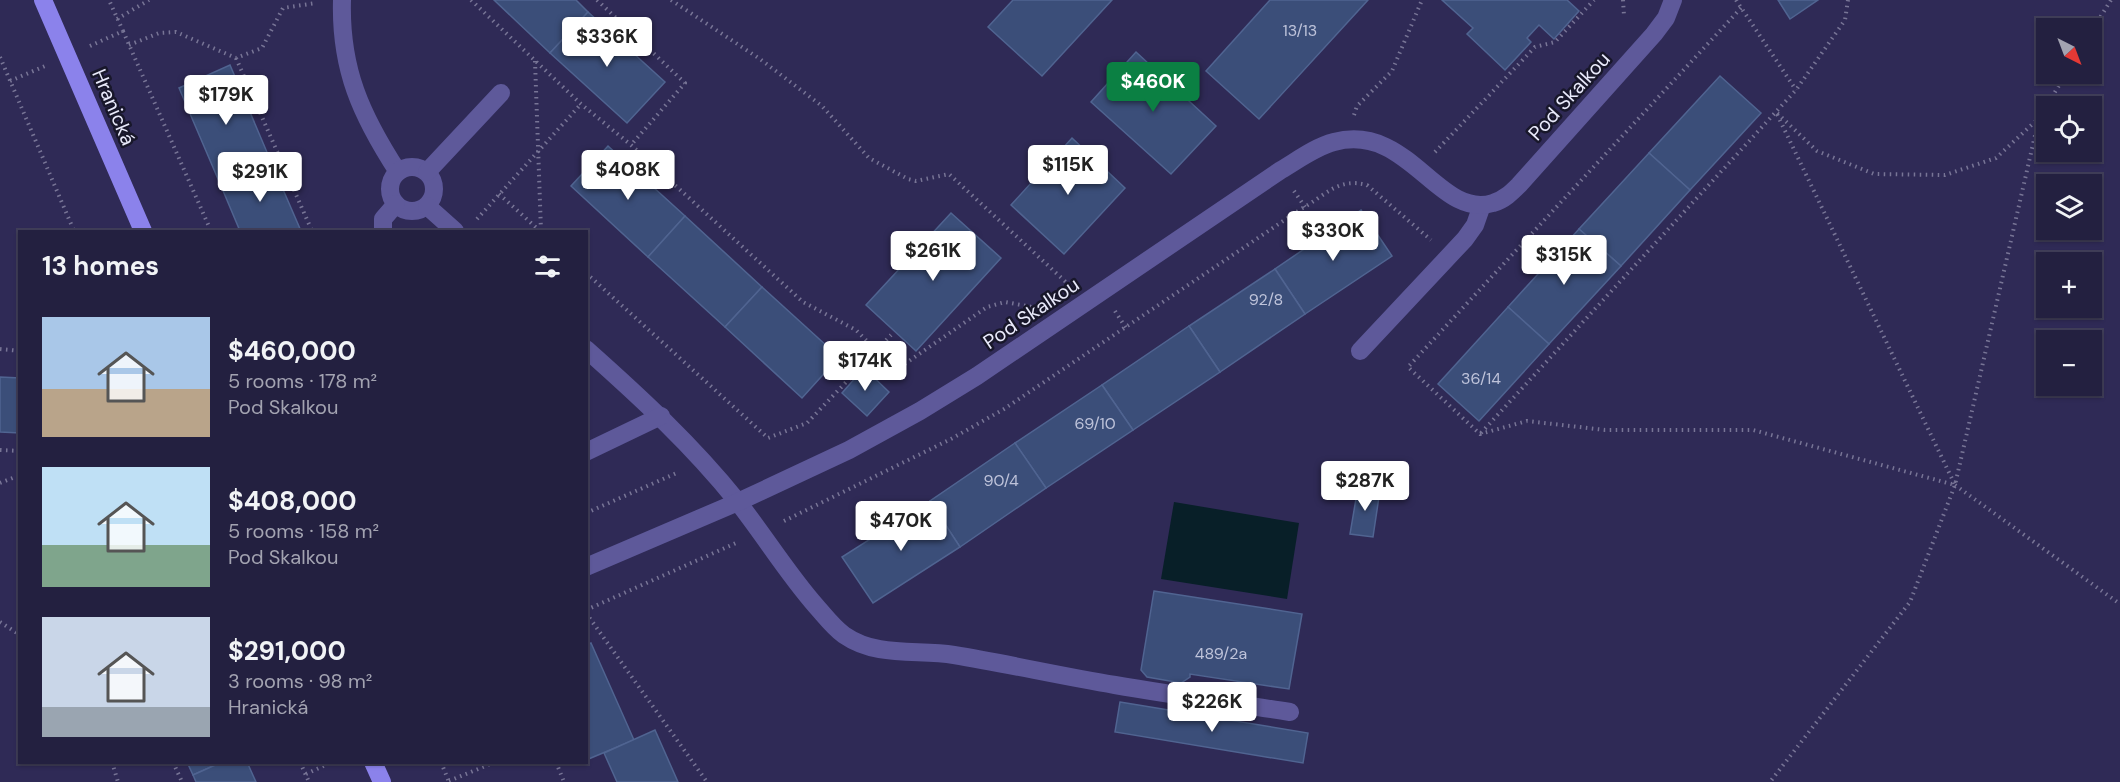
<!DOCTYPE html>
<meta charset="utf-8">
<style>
:root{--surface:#232040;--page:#2b2847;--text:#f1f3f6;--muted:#a3a3b1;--line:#403e59;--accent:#0b8043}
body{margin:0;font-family:"DM Sans",sans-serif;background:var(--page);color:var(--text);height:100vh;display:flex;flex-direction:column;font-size:22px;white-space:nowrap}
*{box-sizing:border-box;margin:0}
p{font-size:20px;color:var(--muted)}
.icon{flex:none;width:33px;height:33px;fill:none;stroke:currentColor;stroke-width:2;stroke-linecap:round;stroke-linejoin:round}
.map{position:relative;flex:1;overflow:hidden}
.panel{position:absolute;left:18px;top:230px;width:570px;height:534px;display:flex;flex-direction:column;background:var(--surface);border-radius:0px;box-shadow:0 2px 4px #0004,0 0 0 2px var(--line)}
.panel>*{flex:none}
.needle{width:39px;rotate:138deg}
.buttons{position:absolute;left:2036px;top:18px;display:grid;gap:12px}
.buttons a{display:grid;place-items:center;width:66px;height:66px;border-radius:0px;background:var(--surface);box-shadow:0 2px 4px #0004,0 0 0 2px var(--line);font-size:30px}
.price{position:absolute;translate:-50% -51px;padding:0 14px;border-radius:6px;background:#fff;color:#222;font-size:20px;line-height:39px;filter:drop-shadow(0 2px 3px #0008)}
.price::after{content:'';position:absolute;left:50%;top:36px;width:18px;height:14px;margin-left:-9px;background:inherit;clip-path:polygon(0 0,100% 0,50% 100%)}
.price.active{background:var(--accent);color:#fff}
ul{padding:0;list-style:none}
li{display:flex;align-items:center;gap:18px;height:150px;padding:0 24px}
li span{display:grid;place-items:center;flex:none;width:168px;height:120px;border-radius:0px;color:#555}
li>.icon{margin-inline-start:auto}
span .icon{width:72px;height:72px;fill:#fffc;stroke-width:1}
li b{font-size:26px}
h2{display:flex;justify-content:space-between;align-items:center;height:72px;padding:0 24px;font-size:26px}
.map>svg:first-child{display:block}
.water{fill:#081f28}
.building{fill:#3b4e79;stroke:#506491;stroke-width:1.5}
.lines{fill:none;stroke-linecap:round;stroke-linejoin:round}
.path{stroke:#787596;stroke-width:4;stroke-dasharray:1.5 4.5;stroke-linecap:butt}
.minor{stroke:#5e599a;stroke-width:18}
.major{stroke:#8b82eb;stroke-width:18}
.labels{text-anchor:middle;stroke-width:5;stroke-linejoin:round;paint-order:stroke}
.number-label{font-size:16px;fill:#bec3da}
.street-label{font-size:20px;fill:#e9eafb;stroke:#18172a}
</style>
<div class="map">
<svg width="2120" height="782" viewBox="0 0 2120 782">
<rect width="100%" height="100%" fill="#2f2a56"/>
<polygon class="water" points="1174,502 1299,523 1287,599 1161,579"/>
<g class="building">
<polygon points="494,0 576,0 588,12 550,53"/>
<polygon points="1013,0 1112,0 1042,76 988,27"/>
<polygon points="1270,0 1368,0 1259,119 1206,71"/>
<polygon points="1442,0 1567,0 1579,11 1554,39 1539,25 1527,38 1531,42 1505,70 1467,34 1473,28"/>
<polygon points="1778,0 1818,0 1790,19"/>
<polygon points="588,12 665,82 627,123 550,53"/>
<polygon points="1136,52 1216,126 1171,174 1091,102"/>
<polygon points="230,65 272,164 221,186 179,88"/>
<polygon points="1720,76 1761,113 1690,190 1649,153"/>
<polygon points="1072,138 1125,188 1064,254 1011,205"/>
<polygon points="608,146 685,216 648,257 571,186"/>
<polygon points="1649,153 1690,190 1621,266 1579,229"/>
<polygon points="272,164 301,231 240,231 221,186"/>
<polygon points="1361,210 1392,256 1305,314 1275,269"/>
<polygon points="951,213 1001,258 916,351 866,305"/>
<polygon points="685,216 762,287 725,327 648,257"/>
<polygon points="1579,229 1621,266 1549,344 1508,307"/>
<polygon points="1275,269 1305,314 1220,372 1189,326"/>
<polygon points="762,287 839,357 802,398 725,327"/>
<polygon points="1508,307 1549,344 1479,421 1438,384"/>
<polygon points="1189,326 1220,372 1133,430 1102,385"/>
<polygon points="864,368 889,392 867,416 842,393"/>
<polygon points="0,377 20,378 20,433 0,432"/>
<polygon points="1102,385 1133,430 1046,488 1015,443"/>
<polygon points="1015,443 1046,488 960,547 930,501"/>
<polygon points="1358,487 1380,490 1373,537 1350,534"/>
<polygon points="930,501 960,547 873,603 842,557"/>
<polygon points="1154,591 1302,614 1289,689 1190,674 1190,677 1181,683 1147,677 1141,670"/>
<polygon points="591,643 634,740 586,760 586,645"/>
<polygon points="1120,702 1308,733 1303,763 1115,732"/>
<polygon points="655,730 678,782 617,782 604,753"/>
<polygon points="187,762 222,762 193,775"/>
<polygon points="222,762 247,762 256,782 196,782 193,775"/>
</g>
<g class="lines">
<g class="path">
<polyline points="471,0 581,104 631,145 803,302 856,330 896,370 987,307 1005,302 1032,307"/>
<polyline points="597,0 685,83 631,145"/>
<polyline points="671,0 760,59 822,106 869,158 908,179 916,181 949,174 1068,284"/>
<polyline points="1623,0 1624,16"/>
<polyline points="1736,0 1796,90"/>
<polyline points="1741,8 1408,367 1480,434 1527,421 1605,430 1753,430 1955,485 1910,602 1770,782"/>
<polyline points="117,19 149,0"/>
<polyline points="123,31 211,231"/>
<polyline points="2091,32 2111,0"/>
<polyline points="129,45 159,33 176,32 236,58 262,48 283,8 316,3"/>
<polyline points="90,46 123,31 109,0"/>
<polyline points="0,57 74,231"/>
<polyline points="236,58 312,231"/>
<polyline points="535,61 541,231"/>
<polyline points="10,81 45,66"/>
<polyline points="1354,115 1357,106 1392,71 1422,0"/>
<polyline points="2039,118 1955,485 1776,112 1817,151 1874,174 1945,175 1996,158 2039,118 2066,74"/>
<polyline points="1435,152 1535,47 1555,42 1594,0"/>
<polyline points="1294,191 1305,207"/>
<polyline points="499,194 540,231"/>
<polyline points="477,219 581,104"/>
<polyline points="586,273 768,438 807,423 891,335"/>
<polyline points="1115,311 1126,328"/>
<polyline points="0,349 20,351"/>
<polyline points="1481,433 1796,90 1845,20 1848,0"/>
<polyline points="0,450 20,451"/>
<polyline points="0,483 20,475"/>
<polyline points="1955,485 2120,604"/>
<polyline points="586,513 679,472"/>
<path d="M 784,521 L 951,439 L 1004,409 L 1301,209 C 1325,196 1338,177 1367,185 L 1431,240"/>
<polyline points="586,610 736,543"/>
<polyline points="586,613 707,782"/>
<polyline points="0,622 20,635"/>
<polyline points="112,762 118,782"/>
<polyline points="173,762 182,782"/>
<polyline points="300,762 309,782"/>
<polyline points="441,762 449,782"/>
<polyline points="556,762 564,782"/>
<polyline points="306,774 332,762"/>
<polyline points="449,781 495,762"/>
</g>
<g class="minor">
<path d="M 342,0 C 340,69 361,115 398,172"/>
<circle cx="412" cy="189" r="22"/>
<polyline points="427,172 501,93"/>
<polyline points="427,206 455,231"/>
<polyline points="383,231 383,219 396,204"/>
<path d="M 586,349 C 640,397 692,445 737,501 C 764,535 787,573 816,606 C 825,616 833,627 844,635 C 877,658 917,649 954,655 C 1008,664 1061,676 1115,685 C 1173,695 1232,703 1290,712"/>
<polyline points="1360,351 1465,239 1475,225 1482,205"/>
<polyline points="586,452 661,416"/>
<path d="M 586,567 L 738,502 L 849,450 L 920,411 L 977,376 L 1281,170 C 1298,160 1315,147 1334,142 C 1409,122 1438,220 1493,203 C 1504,200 1512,192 1519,185 L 1654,34 L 1666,18 L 1673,0"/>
</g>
<g class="major">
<polyline points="43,0 143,231"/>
<polyline points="373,762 382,782"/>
</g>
</g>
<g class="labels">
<g class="number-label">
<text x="1300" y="36">13/13</text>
<text x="1266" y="305">92/8</text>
<text x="1481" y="384">36/14</text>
<text x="1095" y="429">69/10</text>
<text x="1001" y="486">90/4</text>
<text x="1221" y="659">489/2a</text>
</g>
<g class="street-label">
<text transform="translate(1569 96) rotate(-48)" y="7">Pod Skalkou</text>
<text transform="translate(114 107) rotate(67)" y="7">Hranická</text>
<text transform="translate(1031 313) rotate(-34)" y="7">Pod Skalkou</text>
</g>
</g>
</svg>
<div class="buttons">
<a><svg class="needle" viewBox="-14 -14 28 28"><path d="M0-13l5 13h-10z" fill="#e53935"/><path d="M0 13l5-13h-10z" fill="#a3a3b1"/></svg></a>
<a><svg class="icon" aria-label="locate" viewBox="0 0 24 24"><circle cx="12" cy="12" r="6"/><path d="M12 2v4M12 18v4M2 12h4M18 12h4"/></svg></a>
<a><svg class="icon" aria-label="layers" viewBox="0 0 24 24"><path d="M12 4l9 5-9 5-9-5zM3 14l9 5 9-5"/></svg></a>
<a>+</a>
<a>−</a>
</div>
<b class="price" style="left:607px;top:68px">$336K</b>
<b class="price active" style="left:1153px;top:113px">$460K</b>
<b class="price" style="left:226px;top:126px">$179K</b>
<b class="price" style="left:1068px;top:196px">$115K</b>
<b class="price" style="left:628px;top:201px">$408K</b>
<b class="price" style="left:260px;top:203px">$291K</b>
<b class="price" style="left:1333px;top:262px">$330K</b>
<b class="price" style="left:933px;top:282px">$261K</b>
<b class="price" style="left:1564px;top:286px">$315K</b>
<b class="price" style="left:865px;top:392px">$174K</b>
<b class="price" style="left:1365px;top:512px">$287K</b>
<b class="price" style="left:901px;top:552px">$470K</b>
<b class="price" style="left:1212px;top:733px">$226K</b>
<section class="panel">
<h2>13 homes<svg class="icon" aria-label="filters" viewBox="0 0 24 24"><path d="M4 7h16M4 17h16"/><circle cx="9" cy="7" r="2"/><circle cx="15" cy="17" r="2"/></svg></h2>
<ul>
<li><span style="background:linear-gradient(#a9c7e8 60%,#b9a48a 0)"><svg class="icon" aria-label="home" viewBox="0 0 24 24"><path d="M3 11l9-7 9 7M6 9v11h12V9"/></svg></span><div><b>$460,000</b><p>5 rooms · 178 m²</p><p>Pod Skalkou</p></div></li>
<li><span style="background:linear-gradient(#bfe0f5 65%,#7fa58c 0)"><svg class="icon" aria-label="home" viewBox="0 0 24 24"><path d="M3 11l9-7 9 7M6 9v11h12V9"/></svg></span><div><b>$408,000</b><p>5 rooms · 158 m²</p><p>Pod Skalkou</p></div></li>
<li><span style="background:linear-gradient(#c9d6e8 75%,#9aa5b1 0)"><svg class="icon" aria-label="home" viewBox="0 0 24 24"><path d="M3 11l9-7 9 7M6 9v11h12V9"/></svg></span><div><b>$291,000</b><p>3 rooms · 98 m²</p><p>Hranická</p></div></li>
</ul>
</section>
</div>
